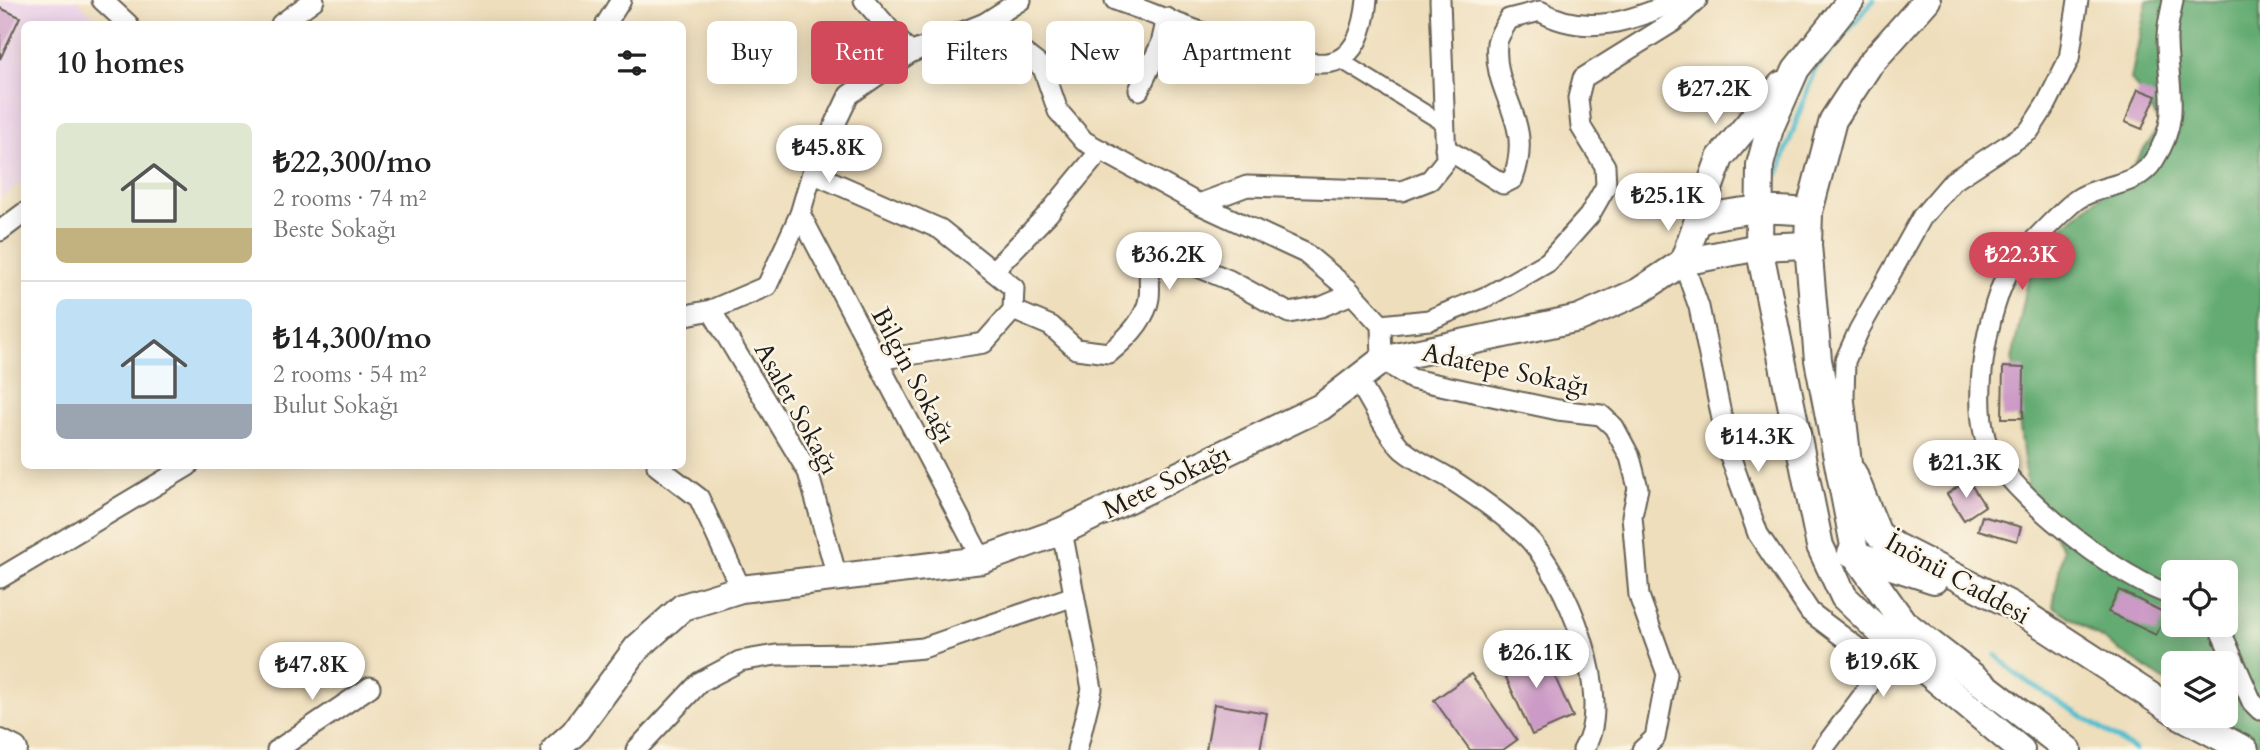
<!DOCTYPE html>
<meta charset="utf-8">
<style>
:root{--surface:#fff;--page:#f2f2f2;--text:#222;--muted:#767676;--line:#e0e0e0;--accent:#d1495b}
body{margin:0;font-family:Cardo,serif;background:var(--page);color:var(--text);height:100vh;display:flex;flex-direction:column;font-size:26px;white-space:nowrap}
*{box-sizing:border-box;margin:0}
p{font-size:23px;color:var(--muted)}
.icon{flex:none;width:38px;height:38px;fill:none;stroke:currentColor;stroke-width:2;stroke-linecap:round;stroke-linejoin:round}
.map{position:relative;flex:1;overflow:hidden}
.panel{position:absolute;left:21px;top:21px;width:665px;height:448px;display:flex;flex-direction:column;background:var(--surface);border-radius:10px;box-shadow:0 4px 18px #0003}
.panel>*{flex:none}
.guide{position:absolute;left:707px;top:21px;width:665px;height:63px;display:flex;gap:14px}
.tools{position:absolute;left:2161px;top:560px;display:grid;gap:14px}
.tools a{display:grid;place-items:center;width:77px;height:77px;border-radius:10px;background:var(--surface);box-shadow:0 4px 18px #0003;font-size:35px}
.price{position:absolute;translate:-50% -60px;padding:0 16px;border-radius:24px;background:#fff;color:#222;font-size:23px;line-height:46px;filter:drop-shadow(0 2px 4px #0008)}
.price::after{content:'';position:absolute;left:50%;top:42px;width:21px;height:16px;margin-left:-10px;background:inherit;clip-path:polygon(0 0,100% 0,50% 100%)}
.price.current{background:var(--accent);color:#fff}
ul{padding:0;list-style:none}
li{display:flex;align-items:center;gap:21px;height:175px;padding:0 35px}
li+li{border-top:2px solid var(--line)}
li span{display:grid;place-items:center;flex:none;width:196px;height:140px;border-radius:10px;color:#555}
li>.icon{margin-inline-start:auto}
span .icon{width:84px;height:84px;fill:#fffc;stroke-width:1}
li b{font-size:30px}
h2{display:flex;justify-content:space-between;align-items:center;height:84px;padding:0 35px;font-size:30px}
.pill{padding:0 24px;border-radius:10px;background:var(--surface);box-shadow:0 4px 18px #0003;font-size:24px;line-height:63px}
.pill.current{background:var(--accent);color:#fff}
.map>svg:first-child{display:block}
.built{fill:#ebd1eb}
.forest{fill:#64ab72;stroke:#406447;stroke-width:2;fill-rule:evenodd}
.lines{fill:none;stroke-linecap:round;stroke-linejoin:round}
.stream{stroke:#54becf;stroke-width:5}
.building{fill:#cc9ac6}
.pedestrian-casing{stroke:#666054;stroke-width:18}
.minor-casing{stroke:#666054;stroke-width:23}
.secondary-casing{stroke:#666054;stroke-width:30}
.pedestrian{stroke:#fff;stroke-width:14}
.minor{stroke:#fff;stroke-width:19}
.secondary{stroke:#fff;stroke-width:26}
.labels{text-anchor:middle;stroke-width:5;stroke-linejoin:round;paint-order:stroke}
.street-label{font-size:26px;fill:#1c1c1c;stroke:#fcf5e5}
</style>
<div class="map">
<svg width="2260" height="750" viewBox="0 0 2260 750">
<rect width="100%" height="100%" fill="#fcf5e5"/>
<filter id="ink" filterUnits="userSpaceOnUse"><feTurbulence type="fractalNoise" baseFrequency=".0143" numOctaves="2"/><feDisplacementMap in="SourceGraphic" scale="14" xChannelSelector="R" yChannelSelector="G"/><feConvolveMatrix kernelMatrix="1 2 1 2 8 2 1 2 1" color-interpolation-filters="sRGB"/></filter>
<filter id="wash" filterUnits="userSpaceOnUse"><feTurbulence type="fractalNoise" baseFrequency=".00686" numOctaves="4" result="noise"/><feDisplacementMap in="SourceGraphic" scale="28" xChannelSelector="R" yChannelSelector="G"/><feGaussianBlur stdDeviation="1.57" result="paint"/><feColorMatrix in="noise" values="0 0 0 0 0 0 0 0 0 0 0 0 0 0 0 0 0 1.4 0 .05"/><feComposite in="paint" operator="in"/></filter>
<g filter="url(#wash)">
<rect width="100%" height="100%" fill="#eedebc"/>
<polygon class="built" points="0,0 77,0 102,24 24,24 24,180 0,198"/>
<path class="forest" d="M 2147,0 L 2260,0 L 2260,744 L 2218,716 L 2226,716 L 2226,663 L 2174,663 L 2173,686 L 2053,606 L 2063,549 L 2027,486 L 2012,360 L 2034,250 L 2128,173 L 2161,124 L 2131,79 ZM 2174,572 L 2226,572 L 2226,625 L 2174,625 Z"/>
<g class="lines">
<g class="stream">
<polyline points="1778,174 1814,71 1874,0"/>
<polyline points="1996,655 2018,676 2135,750"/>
</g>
</g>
<g id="blocks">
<g class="building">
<polygon points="0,8 20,17 0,59"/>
<polygon points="2138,89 2156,96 2142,129 2125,122"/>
<polygon points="2003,367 2024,368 2023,418 2002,418"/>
<polygon points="1968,480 1985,506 1964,520 1947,494"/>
<polygon points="1982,516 2021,527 2017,541 1978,530"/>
<polygon points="2119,590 2167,614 2156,635 2108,612"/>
<polygon points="1540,644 1573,717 1532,735 1499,662"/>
<polygon points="1471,674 1517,740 1503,750 1470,750 1434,700"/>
<polygon points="1214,704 1267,713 1260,750 1206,750"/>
</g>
</g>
</g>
<g filter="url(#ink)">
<use href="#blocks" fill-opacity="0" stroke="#666054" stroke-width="2"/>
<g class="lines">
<g class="pedestrian-casing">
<polyline id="pedestrian" points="1340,60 1444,124"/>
</g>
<g class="minor-casing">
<g id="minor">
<polyline points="102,0 128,24"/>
<polyline points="864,0 910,53"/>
<path d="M 1115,0 C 1157,14 1303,78 1338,60 C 1359,50 1365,20 1367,0"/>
<path d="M 2173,0 C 2171,13 2166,28 2167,42 C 2168,88 2182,117 2154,160 C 2137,187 2107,183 2081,197 C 2070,202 2021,253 2013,264 C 1987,303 1966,418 1994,458 C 2025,505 2120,579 2174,596"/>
<polyline points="985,23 1043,68 1058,111 1084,141 1199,204 1305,253 1347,288 1381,325 1382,360 1412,379 1558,410 1601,415 1614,427 1630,457 1638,488 1632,516 1639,596 1667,674 1655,738 1642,750"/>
<polyline points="281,24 314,0"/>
<polyline points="606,24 621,0"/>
<polyline points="1139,90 1161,44 1167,18"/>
<path d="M 1445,148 L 1503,184 L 1513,179 C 1535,119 1492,96 1497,43 C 1498,36 1505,26 1509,19 L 1540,11 C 1586,38 1634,20 1679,0"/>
<polyline points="812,173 940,229 1014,288 1013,310 984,343 877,360"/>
<polyline points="1199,204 1247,186 1402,191 1430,180 1446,160 1440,0"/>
<polyline points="800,214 982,560"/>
<polyline points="0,231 24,213"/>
<polyline points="1683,262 1699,307 1729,453 1758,534 1810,612 1879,664"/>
<polyline points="994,270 1048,214 1101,150"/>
<polyline points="711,310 808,472 837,577"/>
<path d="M 1013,310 L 1051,326 L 1076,349 L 1109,353 C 1125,340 1146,320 1149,298 C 1151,283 1146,275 1154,260 L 1169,255 L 1229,280 L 1289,313 L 1321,307 L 1352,294"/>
<polyline points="682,316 711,310 767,286 800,214 812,173 849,95 910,53 985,23 1021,0"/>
<polyline points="1381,325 1429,320 1490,295 1548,262 1589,216 1606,186 1605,166 1581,127 1578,98 1583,78 1673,22 1697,0"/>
<path d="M 1357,379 C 1370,399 1387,435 1403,450 C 1416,461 1434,469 1449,478 C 1475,495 1503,514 1525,535 C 1565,574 1617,700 1583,750"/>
<polyline points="657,466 699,498 741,589"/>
<polyline points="1852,468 1844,397 1845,361 1859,330 1922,217 1953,181 2029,131 2047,103 2069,59 2078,0"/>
<polyline points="1062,531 1092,689 1077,750"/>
<polyline points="0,578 188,466"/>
<polyline points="2218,625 2252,702 2260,710"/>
<polyline points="277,750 370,687"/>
<polyline points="636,750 700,682 740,661 776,655 859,654 923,648 1074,596"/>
<polyline points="1822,750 1862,697 1885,655"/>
</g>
</g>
<g class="secondary-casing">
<g id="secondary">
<polyline points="1851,0 1796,69 1770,128 1760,165 1759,247 1820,546 1844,597 1892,643 2021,750"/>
<polyline points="1927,0 1869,65 1833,120 1809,212 1808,245 1818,360 1856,556 1903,622 2068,750"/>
<path d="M 1698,221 C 1739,208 1766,208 1809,212"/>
<polyline points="1683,262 1720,158 1781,85"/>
<polyline points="1853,473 1878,534 1895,546 2009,604 2174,711"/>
<polyline points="1851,553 1934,580"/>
<polyline points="2181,716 2245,750"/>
<polyline points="0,743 14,750"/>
<polyline points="555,750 574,733 637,648 683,607 741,589 982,560 1062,531 1321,407 1382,360 1579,318 1638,292 1683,262 1759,247 1808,245"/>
</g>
</g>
<use href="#pedestrian" class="pedestrian"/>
<use href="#minor" class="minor"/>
<use href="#secondary" class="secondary"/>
</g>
</g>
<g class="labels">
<g class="street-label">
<text transform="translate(1506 369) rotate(12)" y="9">Adatepe Sokağı</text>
<text transform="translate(914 375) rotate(62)" y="9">Bilgin Sokağı</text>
<text transform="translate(797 408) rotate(61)" y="9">Asalet Sokağı</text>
<text transform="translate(1166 481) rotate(-26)" y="9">Mete Sokağı</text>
<text transform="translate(1958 578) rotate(29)" y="9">İnönü Caddesi</text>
</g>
</g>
</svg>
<div class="tools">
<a><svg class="icon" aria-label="locate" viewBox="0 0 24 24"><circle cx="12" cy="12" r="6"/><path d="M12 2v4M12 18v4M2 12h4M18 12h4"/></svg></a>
<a><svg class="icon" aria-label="layers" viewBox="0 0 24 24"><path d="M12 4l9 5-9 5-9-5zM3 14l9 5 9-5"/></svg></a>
</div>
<b class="price" style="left:1715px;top:126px">₺27.2K</b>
<b class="price" style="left:829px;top:185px">₺45.8K</b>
<b class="price" style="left:1668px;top:233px">₺25.1K</b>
<b class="price" style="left:1169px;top:292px">₺36.2K</b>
<b class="price current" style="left:2022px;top:292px">₺22.3K</b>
<b class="price" style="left:1758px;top:474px">₺14.3K</b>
<b class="price" style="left:1966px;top:500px">₺21.3K</b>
<b class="price" style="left:1536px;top:690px">₺26.1K</b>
<b class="price" style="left:1883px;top:699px">₺19.6K</b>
<b class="price" style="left:312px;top:702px">₺47.8K</b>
<div class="guide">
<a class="pill">Buy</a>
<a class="pill current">Rent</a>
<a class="pill">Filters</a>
<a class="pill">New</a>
<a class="pill">Apartment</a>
</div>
<section class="panel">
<h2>10 homes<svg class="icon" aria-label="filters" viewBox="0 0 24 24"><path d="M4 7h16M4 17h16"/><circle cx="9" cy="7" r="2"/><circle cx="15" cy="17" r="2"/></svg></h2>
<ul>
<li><span style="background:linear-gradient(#dfe7d0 75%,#c2b280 0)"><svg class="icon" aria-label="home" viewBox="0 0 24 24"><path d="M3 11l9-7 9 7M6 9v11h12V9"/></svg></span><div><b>₺22,300/mo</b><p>2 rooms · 74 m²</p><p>Beste Sokağı</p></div></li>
<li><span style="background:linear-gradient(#bfe0f5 75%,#9aa5b1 0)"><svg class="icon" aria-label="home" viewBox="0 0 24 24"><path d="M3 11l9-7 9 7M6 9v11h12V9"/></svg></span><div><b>₺14,300/mo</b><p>2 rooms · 54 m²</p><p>Bulut Sokağı</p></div></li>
</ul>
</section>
</div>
